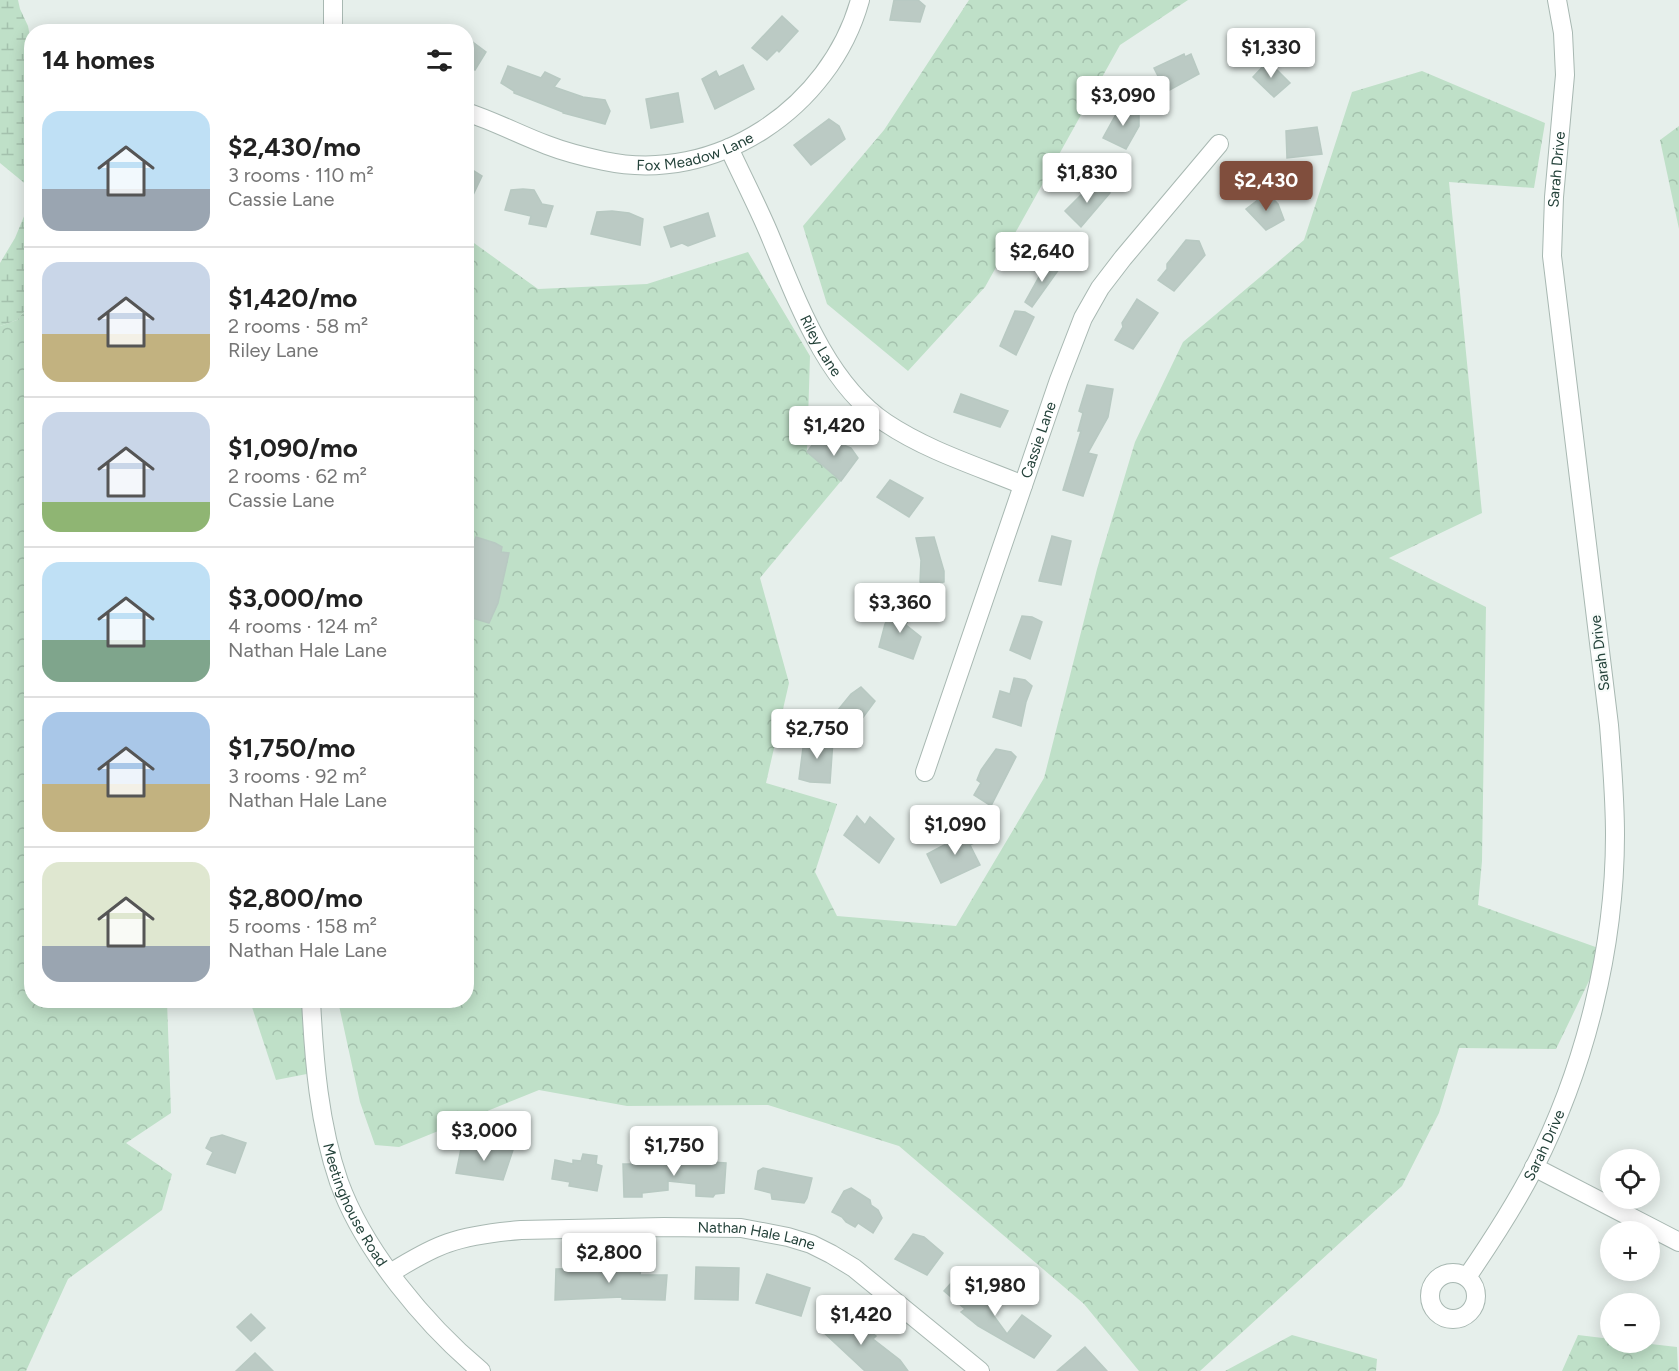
<!DOCTYPE html>
<meta charset="utf-8">
<style>
:root{--surface:#fff;--page:#f2f2f2;--text:#222;--muted:#767676;--line:#e0e0e0;--accent:#804e3d}
body{margin:0;font-family:Figtree,sans-serif;background:var(--page);color:var(--text);height:100vh;display:flex;flex-direction:column;font-size:22px;white-space:nowrap}
*{box-sizing:border-box;margin:0}
p{font-size:20px;color:var(--muted)}
.icon{flex:none;width:33px;height:33px;fill:none;stroke:currentColor;stroke-width:2;stroke-linecap:round;stroke-linejoin:round}
.map{position:relative;flex:1;overflow:hidden}
.sheet{position:absolute;left:24px;top:24px;width:450px;height:984px;display:flex;flex-direction:column;background:var(--surface);border-radius:24px;box-shadow:0 3px 15px #0003}
.sheet>*{flex:none}
.fabs{position:absolute;left:1600px;top:1149px;display:grid;gap:12px}
.fabs a{display:grid;place-items:center;width:60px;height:60px;border-radius:50%;background:var(--surface);box-shadow:0 3px 15px #0003;font-size:30px}
.price{position:absolute;translate:-50% -51px;padding:0 14px;border-radius:6px;background:#fff;color:#222;font-size:20px;line-height:39px;filter:drop-shadow(0 2px 3px #0008)}
.price::after{content:'';position:absolute;left:50%;top:36px;width:18px;height:14px;margin-left:-9px;background:inherit;clip-path:polygon(0 0,100% 0,50% 100%)}
.price.selected{background:var(--accent);color:#fff}
ul{padding:0;list-style:none}
li{display:flex;align-items:center;gap:18px;height:150px;padding:0 18px}
li+li{border-top:2px solid var(--line)}
li span{display:grid;place-items:center;flex:none;width:168px;height:120px;border-radius:18px;color:#555}
li>.icon{margin-inline-start:auto}
span .icon{width:72px;height:72px;fill:#fffc;stroke-width:1}
li b{font-size:26px}
h2{display:flex;justify-content:space-between;align-items:center;height:72px;padding:0 18px;font-size:26px}
.map>svg:first-child{display:block}
.forest{fill:url(#forest-crowns)}
.wetland{fill:url(#wetland-marsh)}
.building{fill:#bbcac4;stroke:#b8c9c2;stroke-width:1.5}
.lines{fill:none;stroke-linecap:round;stroke-linejoin:round}
.minor-casing{stroke:#a8b8b2;stroke-width:20}
.minor{stroke:#fff;stroke-width:18}
.labels{text-anchor:middle;stroke-width:4.5;stroke-linejoin:round;paint-order:stroke}
.street-label{font-size:15px;fill:#24423a;stroke:#f7fbf9}
</style>
<div class="map">
<svg width="1679" height="1371" viewBox="0 0 1679 1371">
<defs>
<pattern id="forest-crowns" width="20" height="18" patternUnits="userSpaceOnUse" patternTransform="scale(1.5)"><rect width="20" height="18" fill="#bfe0c8"/><path d="M2 6a3 3 0 1 1 6 0M12 15a3 3 0 1 1 6 0" fill="none" stroke="#a4c1ad"/></pattern>
<pattern id="wetland-marsh" width="20" height="14" patternUnits="userSpaceOnUse" patternTransform="scale(1.5)"><rect width="20" height="14" fill="#bfe0c8"/><path d="M1 5h8M5 5V1M11 12h8M15 12V8" fill="none" stroke="#a4c1ad"/></pattern>
</defs>
<rect width="100%" height="100%" fill="#e6efeb"/>
<g class="forest">
<polygon points="969,0 1188,0 1120,45 985,287 908,371 827,304 803,226 884,130"/>
<polygon points="1422,71 1545,123 1534,188 1449,182 1482,513 1389,558 1486,607 1482,861 1478,905 1604,950 1556,1049 1459,1048 1439,1113 1402,1186 1200,1371 1139,1371 1084,1304 899,1146 768,1105 627,1106 539,1090 399,1147 375,1145 360,1102 338,1001 466,1000 467,238 538,289 647,284 748,252 810,356 807,452 841,481 760,578 789,683 766,783 837,804 815,872 837,916 956,926 1044,778 1097,569 1135,442 1183,342 1304,240 1352,92"/>
<polygon points="1679,126 1679,229 1660,140"/>
<polygon points="31,304 32,1000 167,1001 171,1113 126,1143 172,1174 162,1210 68,1279 26,1371 0,1371 0,326 17,320"/>
<polygon points="250,1001 313,1001 317,1072 276,1080"/>
<polygon points="1292,1335 1377,1359 1376,1371 1225,1371"/>
<polygon points="1578,1335 1611,1339 1611,1342 1642,1343 1677,1347 1678,1371 1562,1371"/>
</g>
<polygon class="wetland" points="0,0 18,0 20,9 28,26 32,47 31,304 17,320 0,326 0,263 15,238 27,209 28,186 0,163"/>
<g class="building">
<polygon points="894,0 918,0 925,6 920,22 890,20"/>
<polygon points="782,16 798,31 779,52 777,50 767,60 752,48"/>
<polygon points="466,37 486,52 475,70 466,66"/>
<polygon points="1184,54 1185,57 1191,54 1199,74 1166,92 1154,68"/>
<polygon points="1268,61 1290,83 1274,97 1253,77"/>
<polygon points="743,65 754,89 715,109 702,79 716,71 719,77"/>
<polygon points="508,66 541,78 545,72 560,79 554,87 583,97 605,100 610,111 605,124 563,113 563,112 514,93 514,91 501,83"/>
<polygon points="678,93 683,122 651,128 646,99"/>
<polygon points="1132,106 1139,112 1139,126 1126,149 1103,138 1120,107"/>
<polygon points="829,119 839,126 845,139 811,165 794,145"/>
<polygon points="1317,127 1322,154 1287,158 1286,131"/>
<polygon points="466,166 482,176 466,210"/>
<polygon points="1094,182 1110,193 1081,227 1065,211"/>
<polygon points="523,189 534,190 542,204 553,206 546,227 529,224 531,216 505,210 511,190"/>
<polygon points="1267,193 1278,204 1284,220 1266,230 1246,209"/>
<polygon points="612,211 629,213 643,219 640,245 591,234 597,212"/>
<polygon points="708,213 715,236 688,246 682,243 671,247 664,227"/>
<polygon points="1186,240 1199,241 1205,255 1174,291 1158,280 1167,269 1167,264"/>
<polygon points="1049,259 1059,269 1032,307 1025,302"/>
<polygon points="1137,299 1158,313 1133,349 1115,340 1123,327 1122,323"/>
<polygon points="1015,311 1025,312 1034,317 1016,355 1000,346"/>
<polygon points="1087,385 1113,389 1108,417 1088,453 1097,455 1083,496 1063,490 1081,431 1078,431 1083,413 1079,411"/>
<polygon points="961,394 1008,411 1000,427 954,412"/>
<polygon points="819,436 832,446 837,442 851,448 858,458 841,481 807,452"/>
<polygon points="890,480 923,498 909,517 877,497"/>
<polygon points="1052,536 1071,541 1061,585 1039,581"/>
<polygon points="476,537 495,543 502,547 501,552 509,553 498,603 489,623 466,616 466,555 470,554"/>
<polygon points="934,537 944,571 944,582 925,587 920,582 921,560 916,538"/>
<polygon points="894,608 913,609 906,625 921,637 913,659 879,647 885,624"/>
<polygon points="1022,616 1032,617 1042,622 1030,659 1010,650"/>
<polygon points="1014,678 1025,680 1032,686 1026,702 1021,726 993,717 1000,691 1010,694"/>
<polygon points="861,687 875,701 853,731 834,715 851,694"/>
<polygon points="812,738 824,738 833,740 830,783 810,782 799,779 804,740"/>
<polygon points="996,749 1011,752 1016,757 991,806 974,795 981,783 977,780 981,770"/>
<polygon points="857,816 865,825 870,817 894,839 879,863 844,835"/>
<polygon points="969,828 976,842 970,845 980,865 941,883 927,854 948,843 945,838 959,830"/>
<polygon points="222,1135 246,1143 235,1173 207,1164 213,1152 206,1148 211,1138"/>
<polygon points="462,1144 513,1150 503,1180 456,1173"/>
<polygon points="583,1154 597,1156 596,1164 602,1166 597,1191 569,1186 570,1182 552,1179 555,1160 573,1164 573,1160 581,1161"/>
<polygon points="684,1160 726,1163 724,1193 715,1194 713,1197 696,1196 696,1184 668,1181 668,1190 642,1193 642,1197 624,1197 623,1164 681,1164"/>
<polygon points="763,1168 812,1178 807,1198 804,1203 772,1199 771,1193 755,1189 758,1171"/>
<polygon points="851,1188 870,1200 871,1205 878,1210 882,1218 873,1233 858,1223 855,1227 846,1222 842,1217 832,1212 844,1191"/>
<polygon points="913,1234 924,1237 943,1253 927,1275 895,1259"/>
<polygon points="696,1267 739,1268 738,1300 695,1299"/>
<polygon points="601,1268 641,1268 640,1275 667,1275 665,1300 622,1299 622,1297 555,1300 556,1269"/>
<polygon points="961,1272 989,1293 994,1301 988,1308 1007,1334 1022,1315 1051,1336 1034,1358 978,1326 961,1312 965,1309 944,1291"/>
<polygon points="767,1274 810,1288 801,1316 756,1303"/>
<polygon points="838,1313 853,1322 855,1320 876,1336 873,1339 900,1360 908,1371 865,1371 821,1330"/>
<polygon points="251,1314 265,1328 251,1341 237,1327"/>
<polygon points="1085,1347 1107,1371 1057,1371"/>
<polygon points="255,1353 273,1371 236,1371"/>
</g>
<g class="lines">
<g class="minor-casing">
<g id="minor">
<polyline points="333,0 333,32"/>
<path id="s1" d="M 466,112 C 494,121 520,135 547,145 C 565,152 585,157 604,161 C 716,185 830,108 860,0"/>
<path id="s2" d="M 729,148 C 742,176 756,203 768,231 C 796,297 824,381 886,423 C 928,451 977,466 1023,485"/>
<path id="s3" d="M 925,772 L 1059,380 L 1083,318 L 1100,288 L 1123,258 L 1219,144"/>
<path id="s4" d="M 311,1000 C 314,1061 319,1124 339,1182 C 364,1251 425,1324 481,1371"/>
<polyline points="1534,1167 1679,1242"/>
<circle cx="1453" cy="1296" r="23"/>
<path id="s5" d="M 390,1273 C 409,1262 427,1250 448,1243 C 471,1235 497,1232 521,1230 L 664,1227 L 741,1228 L 788,1237 L 811,1244 L 831,1254 L 854,1268 L 980,1371"/>
<path id="s6" d="M 1467,1277 C 1491,1242 1514,1207 1534,1168 C 1585,1068 1615,948 1615,835 C 1615,798 1612,762 1609,725 L 1552,256 L 1554,197 L 1565,75 L 1563,33 L 1557,0"/>
</g>
</g>
<use href="#minor" class="minor"/>
</g>
<g class="labels">
<g class="street-label">
<text dy="5" stroke="none"><textPath href="#s1" startOffset="240">Fox Meadow Lane</textPath></text>
<text dy="5" stroke="none"><textPath href="#s6" startOffset="1143">Sarah Drive</textPath></text>
<text dy="5" stroke="none"><textPath href="#s2" startOffset="218">Riley Lane</textPath></text>
<text dy="5" stroke="none"><textPath href="#s3" startOffset="351">Cassie Lane</textPath></text>
<text transform="translate(1600 653) rotate(-97)" y="5">Sarah Drive</text>
<text dy="5" stroke="none"><textPath href="#s6" startOffset="153">Sarah Drive</textPath></text>
<text dy="5" stroke="none"><textPath href="#s4" startOffset="212">Meetinghouse Road</textPath></text>
<text dy="5" stroke="none"><textPath href="#s5" startOffset="376">Nathan Hale Lane</textPath></text>
</g>
</g>
</svg>
<div class="fabs">
<a><svg class="icon" aria-label="locate" viewBox="0 0 24 24"><circle cx="12" cy="12" r="6"/><path d="M12 2v4M12 18v4M2 12h4M18 12h4"/></svg></a>
<a>+</a>
<a>−</a>
</div>
<b class="price" style="left:1271px;top:79px">$1,330</b>
<b class="price" style="left:1123px;top:127px">$3,090</b>
<b class="price" style="left:1087px;top:204px">$1,830</b>
<b class="price selected" style="left:1266px;top:212px">$2,430</b>
<b class="price" style="left:1042px;top:283px">$2,640</b>
<b class="price" style="left:834px;top:457px">$1,420</b>
<b class="price" style="left:900px;top:634px">$3,360</b>
<b class="price" style="left:817px;top:760px">$2,750</b>
<b class="price" style="left:955px;top:856px">$1,090</b>
<b class="price" style="left:484px;top:1162px">$3,000</b>
<b class="price" style="left:674px;top:1177px">$1,750</b>
<b class="price" style="left:609px;top:1284px">$2,800</b>
<b class="price" style="left:995px;top:1317px">$1,980</b>
<b class="price" style="left:861px;top:1346px">$1,420</b>
<section class="sheet">
<h2>14 homes<svg class="icon" aria-label="filters" viewBox="0 0 24 24"><path d="M4 7h16M4 17h16"/><circle cx="9" cy="7" r="2"/><circle cx="15" cy="17" r="2"/></svg></h2>
<ul>
<li><span style="background:linear-gradient(#bfe0f5 65%,#9aa5b1 0)"><svg class="icon" aria-label="home" viewBox="0 0 24 24"><path d="M3 11l9-7 9 7M6 9v11h12V9"/></svg></span><div><b>$2,430/mo</b><p>3 rooms · 110 m²</p><p>Cassie Lane</p></div></li>
<li><span style="background:linear-gradient(#c9d6e8 60%,#c2b280 0)"><svg class="icon" aria-label="home" viewBox="0 0 24 24"><path d="M3 11l9-7 9 7M6 9v11h12V9"/></svg></span><div><b>$1,420/mo</b><p>2 rooms · 58 m²</p><p>Riley Lane</p></div></li>
<li><span style="background:linear-gradient(#c9d6e8 75%,#8fb573 0)"><svg class="icon" aria-label="home" viewBox="0 0 24 24"><path d="M3 11l9-7 9 7M6 9v11h12V9"/></svg></span><div><b>$1,090/mo</b><p>2 rooms · 62 m²</p><p>Cassie Lane</p></div></li>
<li><span style="background:linear-gradient(#bfe0f5 65%,#7fa58c 0)"><svg class="icon" aria-label="home" viewBox="0 0 24 24"><path d="M3 11l9-7 9 7M6 9v11h12V9"/></svg></span><div><b>$3,000/mo</b><p>4 rooms · 124 m²</p><p>Nathan Hale Lane</p></div></li>
<li><span style="background:linear-gradient(#a9c7e8 60%,#c2b280 0)"><svg class="icon" aria-label="home" viewBox="0 0 24 24"><path d="M3 11l9-7 9 7M6 9v11h12V9"/></svg></span><div><b>$1,750/mo</b><p>3 rooms · 92 m²</p><p>Nathan Hale Lane</p></div></li>
<li><span style="background:linear-gradient(#dfe7d0 70%,#9aa5b1 0)"><svg class="icon" aria-label="home" viewBox="0 0 24 24"><path d="M3 11l9-7 9 7M6 9v11h12V9"/></svg></span><div><b>$2,800/mo</b><p>5 rooms · 158 m²</p><p>Nathan Hale Lane</p></div></li>
</ul>
</section>
</div>
